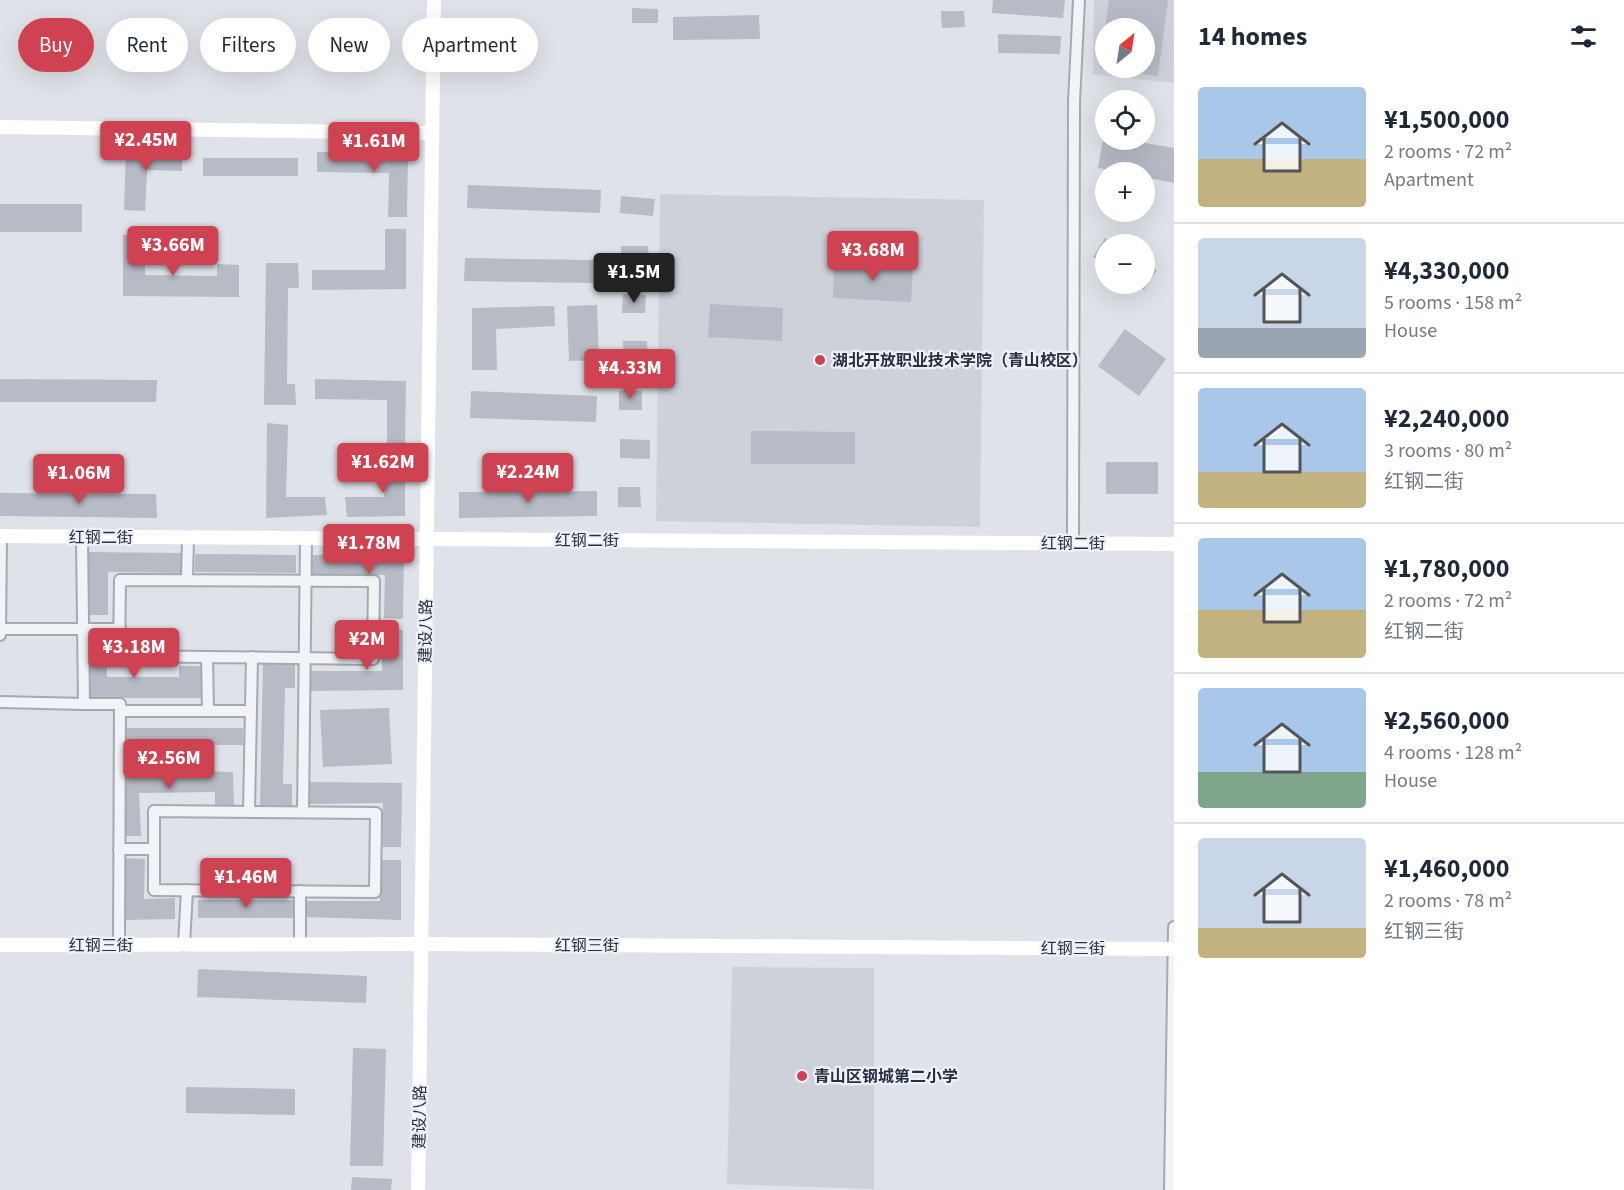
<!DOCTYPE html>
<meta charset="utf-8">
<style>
:root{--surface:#fff;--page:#f6f6f7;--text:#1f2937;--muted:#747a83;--line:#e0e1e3;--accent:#cf4251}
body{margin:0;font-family:"Source Sans 3","Noto Sans SC",sans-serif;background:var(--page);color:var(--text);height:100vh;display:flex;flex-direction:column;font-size:22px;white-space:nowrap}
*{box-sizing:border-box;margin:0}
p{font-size:20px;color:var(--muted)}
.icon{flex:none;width:33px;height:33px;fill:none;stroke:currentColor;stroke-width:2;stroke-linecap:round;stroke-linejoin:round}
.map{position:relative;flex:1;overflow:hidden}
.sheet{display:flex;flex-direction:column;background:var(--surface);width:450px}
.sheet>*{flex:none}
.guide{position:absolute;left:18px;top:18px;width:570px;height:54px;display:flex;gap:12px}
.needle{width:39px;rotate:30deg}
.fabs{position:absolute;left:1095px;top:18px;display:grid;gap:12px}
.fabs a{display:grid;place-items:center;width:60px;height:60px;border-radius:50%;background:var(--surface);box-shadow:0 6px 24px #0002;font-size:30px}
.price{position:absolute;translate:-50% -51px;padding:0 14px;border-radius:6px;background:var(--accent);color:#fff;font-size:20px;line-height:39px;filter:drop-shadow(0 2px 3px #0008)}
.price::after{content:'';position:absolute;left:50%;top:36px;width:18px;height:14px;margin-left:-9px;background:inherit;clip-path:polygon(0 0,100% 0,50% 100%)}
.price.selected{background:#222;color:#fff}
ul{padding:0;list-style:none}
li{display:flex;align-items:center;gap:18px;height:150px;padding:0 24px}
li+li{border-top:2px solid var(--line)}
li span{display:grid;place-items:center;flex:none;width:168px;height:120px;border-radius:6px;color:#555}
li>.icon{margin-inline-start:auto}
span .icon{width:72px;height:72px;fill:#fffc;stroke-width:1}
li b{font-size:26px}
h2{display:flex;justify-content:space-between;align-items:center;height:72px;padding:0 24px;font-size:26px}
.pill{padding:0 21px;border-radius:27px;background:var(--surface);box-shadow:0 6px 24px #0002;font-size:21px;line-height:54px}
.pill.selected{background:var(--accent);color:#fff}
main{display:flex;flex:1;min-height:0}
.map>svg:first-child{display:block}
.built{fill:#cdd1da;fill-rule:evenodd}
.building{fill:#b6bbc5}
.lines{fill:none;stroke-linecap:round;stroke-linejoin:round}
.street-casing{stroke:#a4a9b2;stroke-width:14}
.street{stroke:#f2f3f7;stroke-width:10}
.secondary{stroke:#fff;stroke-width:14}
.poi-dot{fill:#cf4251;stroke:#eef1f6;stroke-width:2}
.labels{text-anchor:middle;stroke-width:4.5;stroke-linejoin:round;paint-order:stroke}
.poi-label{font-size:16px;font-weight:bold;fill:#282f40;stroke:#eef1f6;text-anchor:start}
.street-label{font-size:16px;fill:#282f40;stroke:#eef1f6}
</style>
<main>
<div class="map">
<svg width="1174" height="1190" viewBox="0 0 1174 1190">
<rect width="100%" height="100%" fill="#dfe2e8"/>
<g class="built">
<path d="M 1094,0 L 1174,0 L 1174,83 L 1093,74 ZM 1106,28 L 1144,28 L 1144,68 L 1106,68 Z"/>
<polygon points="660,194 984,200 980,527 656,521"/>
<polygon points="732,967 874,968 874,1189 727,1184"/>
</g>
<g class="building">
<polygon points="993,0 1065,0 1063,18 992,13"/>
<polygon points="1109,0 1168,0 1158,76 1107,69 1107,68 1144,68 1144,28 1105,28"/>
<polygon points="632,8 658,9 658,23 632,23"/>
<polygon points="941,11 964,11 965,27 942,28"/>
<polygon points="759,15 760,39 673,40 673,17"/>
<polygon points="998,34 1061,36 1060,54 998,53"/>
<polygon points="1104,35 1106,35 1106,69 1100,68"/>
<polygon points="1104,134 1106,140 1128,140 1174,148 1174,183 1144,177 1144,172 1120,172 1098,168"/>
<polygon points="182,148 182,171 147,170 145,211 124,210 126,149"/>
<polygon points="317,152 408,153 407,217 388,217 389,173 317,172"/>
<rect x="203" y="158" width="95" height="18"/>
<polygon points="468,185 601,190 600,213 467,208"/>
<polygon points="621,196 655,199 653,216 620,213"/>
<rect x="0" y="204" width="82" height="28"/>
<polygon points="385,229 406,229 406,289 312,290 312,270 385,270"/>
<polygon points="145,234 145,275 217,276 217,264 239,265 239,297 123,296 123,235"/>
<polygon points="1105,238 1116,244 1106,244 1106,265 1093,257"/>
<polygon points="621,246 648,246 649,262 621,262"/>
<polygon points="465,258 593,260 593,283 464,281"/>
<polygon points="834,262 913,266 911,302 833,298"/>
<polygon points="266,263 298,263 299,288 288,288 287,384 295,384 296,405 264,405"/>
<polygon points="1144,263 1157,270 1144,290 1134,284 1144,284"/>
<polygon points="623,294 646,295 645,313 622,313"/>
<polygon points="710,304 783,308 782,341 708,337"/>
<polygon points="597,305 599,360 569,361 567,306"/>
<polygon points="554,306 555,326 496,329 497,370 472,370 472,308"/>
<polygon points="1125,329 1166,359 1139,396 1098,366"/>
<polygon points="623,341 647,341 648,358 624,358"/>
<polygon points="0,379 157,380 156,402 0,402"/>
<polygon points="315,379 406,381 405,444 387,444 387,400 315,399"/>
<polygon points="471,391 597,396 596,422 470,418"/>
<rect x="619" y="391" width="23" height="19"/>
<polygon points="267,423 288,425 286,497 325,497 327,515 266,518"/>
<polygon points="751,431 855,432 855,464 751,464"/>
<polygon points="620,439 650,440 650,459 620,458"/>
<polygon points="383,456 405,456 405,516 347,517 345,497 384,497"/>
<rect x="1106" y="462" width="52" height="32"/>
<polygon points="618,487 640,487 641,507 618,507"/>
<polygon points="597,491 597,516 459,518 459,492"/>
<polygon points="0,493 156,494 157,518 0,516"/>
<polygon points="86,552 182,553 182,573 108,572 108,615 85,615"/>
<polygon points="195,554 296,555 296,573 195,572"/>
<polygon points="311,555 404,555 403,619 384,618 385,575 311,574"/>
<polygon points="382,630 403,630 403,690 309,691 309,671 382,671"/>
<polygon points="107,636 107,677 179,677 179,666 201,666 201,698 84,698 85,637"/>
<polygon points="263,663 295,664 295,688 285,688 283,784 292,784 292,806 260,805"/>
<polygon points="389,708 392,764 323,767 320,710"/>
<rect x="124" y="728" width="119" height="17"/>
<polygon points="120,769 233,772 234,806 215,806 215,792 139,793 141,836 122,836"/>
<polygon points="308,782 402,783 401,847 382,847 383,803 308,804"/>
<polygon points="124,858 145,859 144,899 175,898 175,919 123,920"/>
<polygon points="380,860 401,860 401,920 307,917 307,901 380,901"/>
<rect x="198" y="900" width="95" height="18"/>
<polygon points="198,969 367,976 366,1003 197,997"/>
<polygon points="353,1048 386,1049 383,1166 350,1166"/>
<polygon points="186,1087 295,1089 295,1115 186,1113"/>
<polygon points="352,1177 392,1179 391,1190 351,1190"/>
</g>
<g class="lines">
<g class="street-casing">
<g id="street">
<polyline points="82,537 84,704 120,704 119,945"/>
<polyline points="1073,543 1074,102 1079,0"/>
<polyline points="187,580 188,537"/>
<polyline points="0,629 120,629"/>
<polyline points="0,635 1,536"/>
<polyline points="207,657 373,659 374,581 120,580 119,656 207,657 208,711"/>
<polyline points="0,702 84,704"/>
<polyline points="120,711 251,711"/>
<polygon points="154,811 376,813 375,892 154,890"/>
<polyline points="249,811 252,657"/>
<polyline points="303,812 306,538"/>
<polyline points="119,849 154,849"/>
<polyline points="300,891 300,944"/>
<polyline points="184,945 187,890"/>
<polyline points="1170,1190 1174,927"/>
</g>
</g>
<use href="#street" class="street"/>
<g class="secondary">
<polyline points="0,127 432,133"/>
<polyline points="0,536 1174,544"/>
<polyline points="0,945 421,944 1174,949"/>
<polyline points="418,1190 434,0"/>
</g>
</g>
<g class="poi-dot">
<circle cx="820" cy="360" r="6"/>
<circle cx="802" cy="1076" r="6"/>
</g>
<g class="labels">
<g class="poi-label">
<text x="832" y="366">湖北开放职业技术学院（青山校区）</text>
<text x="814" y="1082">青山区钢城第二小学</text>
</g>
<g class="street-label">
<text x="101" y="543">红钢二街</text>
<text x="587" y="546">红钢二街</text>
<text x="1073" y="549">红钢二街</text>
<text transform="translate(425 631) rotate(-89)" y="6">建设八路</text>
<text x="101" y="951">红钢三街</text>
<text x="587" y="951">红钢三街</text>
<text x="1073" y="954">红钢三街</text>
<text transform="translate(419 1117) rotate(-89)" y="6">建设八路</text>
</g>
</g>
</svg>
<div class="fabs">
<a><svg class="needle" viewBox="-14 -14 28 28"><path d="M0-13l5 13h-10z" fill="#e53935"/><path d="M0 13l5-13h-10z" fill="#747a83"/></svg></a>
<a><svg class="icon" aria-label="locate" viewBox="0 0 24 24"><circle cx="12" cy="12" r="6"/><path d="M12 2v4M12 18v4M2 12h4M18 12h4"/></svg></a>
<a>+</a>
<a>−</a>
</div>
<b class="price" style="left:146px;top:172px">¥2.45M</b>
<b class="price" style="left:374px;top:173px">¥1.61M</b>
<b class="price" style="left:173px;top:277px">¥3.66M</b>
<b class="price" style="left:873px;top:282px">¥3.68M</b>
<b class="price selected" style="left:634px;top:304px">¥1.5M</b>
<b class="price" style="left:630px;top:400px">¥4.33M</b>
<b class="price" style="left:383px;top:494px">¥1.62M</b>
<b class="price" style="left:528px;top:504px">¥2.24M</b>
<b class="price" style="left:79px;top:505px">¥1.06M</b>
<b class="price" style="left:369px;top:575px">¥1.78M</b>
<b class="price" style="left:367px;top:671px">¥2M</b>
<b class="price" style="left:134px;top:679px">¥3.18M</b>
<b class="price" style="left:169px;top:790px">¥2.56M</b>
<b class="price" style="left:246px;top:909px">¥1.46M</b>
<div class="guide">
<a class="pill selected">Buy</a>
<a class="pill">Rent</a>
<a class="pill">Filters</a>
<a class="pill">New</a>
<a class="pill">Apartment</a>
</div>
</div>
<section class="sheet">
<h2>14 homes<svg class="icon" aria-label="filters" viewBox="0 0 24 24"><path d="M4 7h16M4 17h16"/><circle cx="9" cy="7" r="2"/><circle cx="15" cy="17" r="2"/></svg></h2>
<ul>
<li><span style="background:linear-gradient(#a9c7e8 60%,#c2b280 0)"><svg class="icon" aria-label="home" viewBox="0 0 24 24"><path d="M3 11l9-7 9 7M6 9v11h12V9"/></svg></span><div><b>¥1,500,000</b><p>2 rooms · 72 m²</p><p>Apartment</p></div></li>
<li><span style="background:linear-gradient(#c9d6e8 75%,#9aa5b1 0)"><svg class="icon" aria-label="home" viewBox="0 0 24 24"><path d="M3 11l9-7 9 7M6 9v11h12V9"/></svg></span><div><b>¥4,330,000</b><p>5 rooms · 158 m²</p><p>House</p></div></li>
<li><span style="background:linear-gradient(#a9c7e8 70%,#c2b280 0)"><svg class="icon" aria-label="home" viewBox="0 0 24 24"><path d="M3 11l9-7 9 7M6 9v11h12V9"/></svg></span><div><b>¥2,240,000</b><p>3 rooms · 80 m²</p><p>红钢二街</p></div></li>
<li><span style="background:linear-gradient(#a9c7e8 60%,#c2b280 0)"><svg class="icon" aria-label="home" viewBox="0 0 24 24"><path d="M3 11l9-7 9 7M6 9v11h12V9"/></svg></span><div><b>¥1,780,000</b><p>2 rooms · 72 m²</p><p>红钢二街</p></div></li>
<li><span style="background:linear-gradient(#a9c7e8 70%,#7fa58c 0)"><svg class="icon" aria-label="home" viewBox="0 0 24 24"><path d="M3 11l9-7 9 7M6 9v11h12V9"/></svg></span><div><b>¥2,560,000</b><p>4 rooms · 128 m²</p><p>House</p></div></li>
<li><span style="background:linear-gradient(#c9d6e8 75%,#c2b280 0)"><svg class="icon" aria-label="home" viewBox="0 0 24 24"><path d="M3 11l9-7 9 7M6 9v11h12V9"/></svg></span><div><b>¥1,460,000</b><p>2 rooms · 78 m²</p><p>红钢三街</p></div></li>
</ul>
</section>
</main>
